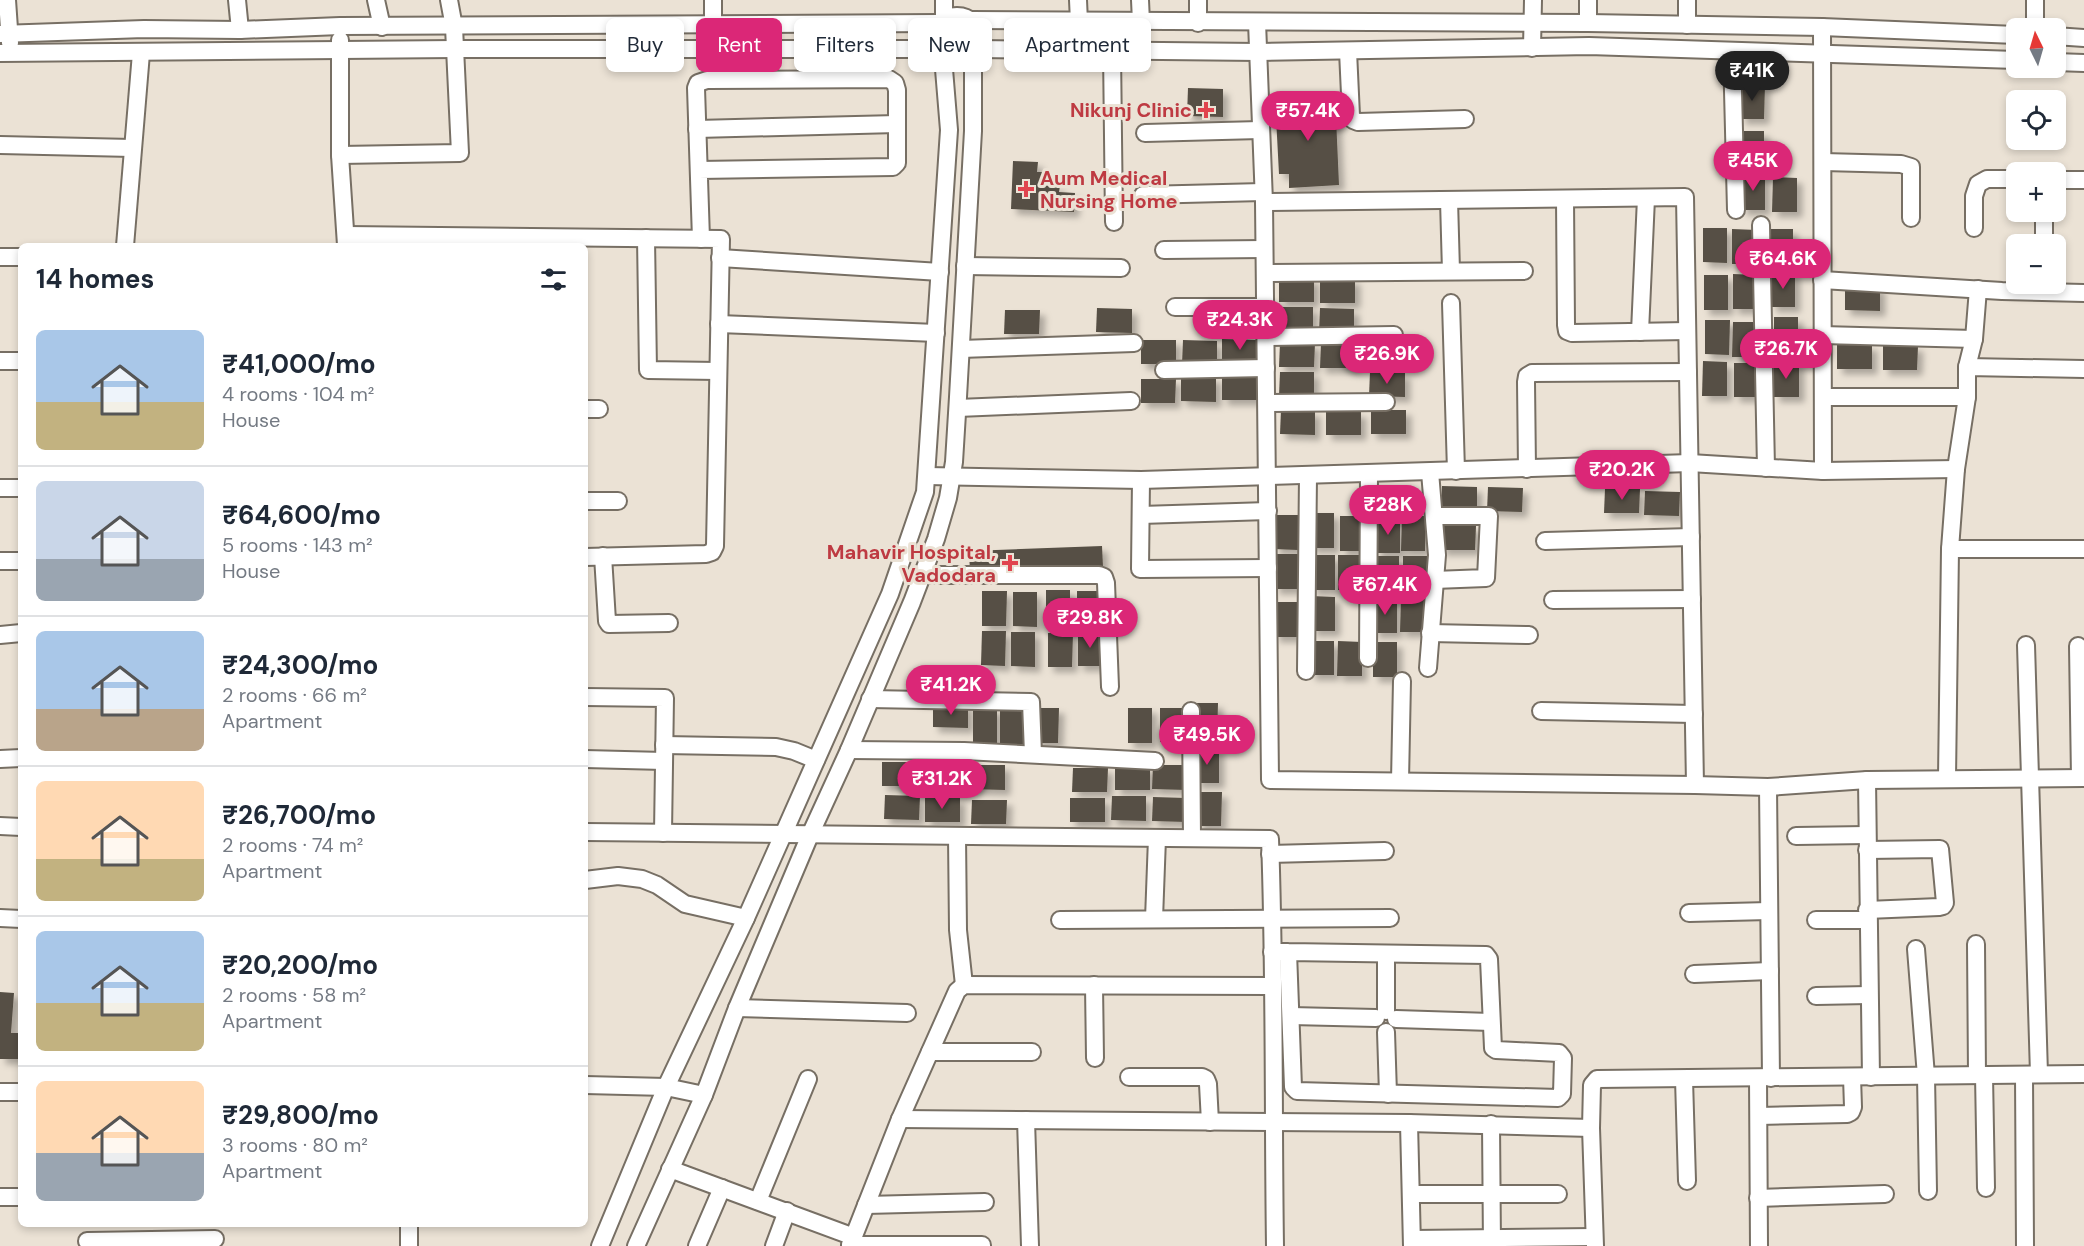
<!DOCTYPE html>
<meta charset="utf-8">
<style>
:root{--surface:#fff;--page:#f6f6f7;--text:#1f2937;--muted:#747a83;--line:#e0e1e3;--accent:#db2777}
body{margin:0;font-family:"DM Sans",sans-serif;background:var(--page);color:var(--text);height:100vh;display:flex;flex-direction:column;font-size:22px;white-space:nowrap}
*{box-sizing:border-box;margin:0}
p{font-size:20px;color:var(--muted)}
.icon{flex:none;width:33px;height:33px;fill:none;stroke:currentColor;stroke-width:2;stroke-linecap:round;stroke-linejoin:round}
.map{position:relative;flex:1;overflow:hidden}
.details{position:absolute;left:18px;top:243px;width:570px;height:984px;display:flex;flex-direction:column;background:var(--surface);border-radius:9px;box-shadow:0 3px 9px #0003}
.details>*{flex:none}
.top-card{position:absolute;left:606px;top:18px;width:570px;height:54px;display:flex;gap:12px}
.needle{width:39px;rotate:355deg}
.fabs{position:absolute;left:2006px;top:18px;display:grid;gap:12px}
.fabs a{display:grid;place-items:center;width:60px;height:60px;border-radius:9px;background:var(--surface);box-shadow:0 3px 9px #0003;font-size:30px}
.price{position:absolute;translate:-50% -51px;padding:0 14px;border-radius:21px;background:var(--accent);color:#fff;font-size:20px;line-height:39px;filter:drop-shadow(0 2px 3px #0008)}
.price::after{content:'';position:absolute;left:50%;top:36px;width:18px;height:14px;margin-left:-9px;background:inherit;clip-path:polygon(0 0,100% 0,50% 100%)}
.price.active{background:#222;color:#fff}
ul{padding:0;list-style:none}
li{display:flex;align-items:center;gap:18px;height:150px;padding:0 18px}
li+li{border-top:2px solid var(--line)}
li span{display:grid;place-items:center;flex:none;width:168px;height:120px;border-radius:9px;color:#555}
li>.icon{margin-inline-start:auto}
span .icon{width:72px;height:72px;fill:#fffc;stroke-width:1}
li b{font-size:26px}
h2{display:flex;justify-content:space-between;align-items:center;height:72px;padding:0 18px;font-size:26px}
.pill{padding:0 21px;border-radius:9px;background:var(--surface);box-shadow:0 3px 9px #0003;font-size:21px;line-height:54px}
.pill.active{background:var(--accent);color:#fff}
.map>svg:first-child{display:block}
.building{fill:#564f44;filter:url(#shadow)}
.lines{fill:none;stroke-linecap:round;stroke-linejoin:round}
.minor-casing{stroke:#776f64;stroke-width:20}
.minor{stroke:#fff;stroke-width:16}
.health-dot{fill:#e0444e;stroke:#ebe2d5;stroke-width:2}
.labels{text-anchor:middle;stroke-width:6;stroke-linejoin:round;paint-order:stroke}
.health-label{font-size:20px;font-weight:bold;fill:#be3a42;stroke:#ebe2d5;text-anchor:end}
</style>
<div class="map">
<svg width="2084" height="1246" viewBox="0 0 2084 1246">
<defs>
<filter id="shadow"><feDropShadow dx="5.5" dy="5.5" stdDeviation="3" flood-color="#0004"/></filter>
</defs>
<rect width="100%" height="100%" fill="#ebe2d5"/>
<g class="building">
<polygon points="1741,85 1765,85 1764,119 1740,119"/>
<polygon points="1188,88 1223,89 1223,117 1187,116"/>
<polygon points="1335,95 1339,185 1289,188 1289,174 1279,174 1275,98 1302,97 1304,131 1313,131 1311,97"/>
<rect x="1740" y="131" width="24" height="35"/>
<polygon points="1013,161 1038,162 1037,172 1043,172 1043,186 1060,186 1059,192 1075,193 1074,212 1011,209"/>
<rect x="1741" y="175" width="24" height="35"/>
<polygon points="1773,177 1797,178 1797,212 1772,212"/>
<polygon points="1703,228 1727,228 1727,263 1703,262"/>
<polygon points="1732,229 1757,230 1757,264 1732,264"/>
<rect x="1769" y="229" width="24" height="35"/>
<rect x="1771" y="272" width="24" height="35"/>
<polygon points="1733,274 1757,275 1757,309 1733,309"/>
<rect x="1704" y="275" width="24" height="35"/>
<polygon points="1279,277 1314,278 1314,302 1279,302"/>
<rect x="1320" y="279" width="35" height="24"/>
<polygon points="1845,286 1880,286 1880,311 1845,310"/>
<rect x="1278" y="307" width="35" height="24"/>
<polygon points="1097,308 1132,309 1132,333 1096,332"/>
<polygon points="1320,308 1354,309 1354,333 1319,333"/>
<polygon points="1005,310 1040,310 1039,334 1004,334"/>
<rect x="1774" y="317" width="24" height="35"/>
<polygon points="1705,320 1730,320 1729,355 1705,354"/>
<polygon points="1733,322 1757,322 1756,357 1732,357"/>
<polygon points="1222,339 1258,340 1257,364 1222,363"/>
<rect x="1141" y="340" width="35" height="24"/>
<polygon points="1183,340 1217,341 1217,365 1182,364"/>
<polygon points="1280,343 1315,343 1314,367 1279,367"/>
<polygon points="1321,343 1356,344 1355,368 1320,368"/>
<polygon points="1837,344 1872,345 1872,369 1837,369"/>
<polygon points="1883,345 1918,346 1917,370 1883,370"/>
<polygon points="1703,361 1727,362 1727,396 1702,396"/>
<rect x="1774" y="362" width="25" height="35"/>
<rect x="1734" y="363" width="24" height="34"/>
<polygon points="1280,372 1314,372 1314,397 1279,396"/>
<polygon points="1370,372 1405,373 1405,397 1369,396"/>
<rect x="1222" y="376" width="35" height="24"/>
<polygon points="1181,377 1216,377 1216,402 1181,401"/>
<polygon points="1141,379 1176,379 1175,403 1141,403"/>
<polygon points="1281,410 1315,411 1315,435 1280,434"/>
<rect x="1371" y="410" width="35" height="24"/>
<polygon points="1326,411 1361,412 1361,435 1326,435"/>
<polygon points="1442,486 1477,487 1477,511 1442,510"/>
<polygon points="1488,487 1523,488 1522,512 1487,511"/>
<polygon points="1605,489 1640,489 1639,513 1604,513"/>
<polygon points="1645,491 1680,492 1679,516 1644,515"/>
<rect x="1310" y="513" width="24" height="35"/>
<polygon points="1274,515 1298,515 1298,550 1274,549"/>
<rect x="1340" y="516" width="24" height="35"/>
<polygon points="1402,516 1426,516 1425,551 1401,551"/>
<polygon points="1376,518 1400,518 1400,553 1375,553"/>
<polygon points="1441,526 1476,526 1475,550 1440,550"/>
<polygon points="1102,546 1103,567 970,572 969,551"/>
<rect x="1274" y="554" width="24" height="35"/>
<rect x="1311" y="555" width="24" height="35"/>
<polygon points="1338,555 1363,555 1362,590 1338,590"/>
<rect x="1375" y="556" width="24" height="35"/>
<polygon points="1403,556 1427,556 1427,591 1403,590"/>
<rect x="1046" y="590" width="24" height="35"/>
<polygon points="982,591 1007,591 1006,626 982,626"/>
<rect x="1077" y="591" width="24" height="34"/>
<polygon points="1013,592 1037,592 1037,627 1013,626"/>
<polygon points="1311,596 1335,597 1335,631 1311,631"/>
<rect x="1373" y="598" width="24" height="35"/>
<polygon points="1401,598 1425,598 1425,632 1400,632"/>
<rect x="1274" y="602" width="24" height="35"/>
<polygon points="982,631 1006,631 1005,666 981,665"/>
<rect x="1078" y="631" width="24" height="35"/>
<polygon points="1011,632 1035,632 1035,667 1011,666"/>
<polygon points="1048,633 1073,633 1072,667 1048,667"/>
<rect x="1310" y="641" width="24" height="34"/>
<polygon points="1338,641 1362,642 1362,676 1337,676"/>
<rect x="1373" y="642" width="24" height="35"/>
<polygon points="933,703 968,704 968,728 933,727"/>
<polygon points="1194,703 1218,703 1217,738 1193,738"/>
<rect x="973" y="708" width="24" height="35"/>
<polygon points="1034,708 1059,708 1058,743 1034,743"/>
<rect x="1128" y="708" width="24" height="35"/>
<polygon points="1160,708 1184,708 1184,743 1160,742"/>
<rect x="1000" y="709" width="24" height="35"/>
<rect x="1195" y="748" width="24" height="35"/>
<rect x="882" y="762" width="35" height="24"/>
<polygon points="929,762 964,763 963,787 928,787"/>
<polygon points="970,765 1005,765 1005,790 969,789"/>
<polygon points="1153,765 1188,765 1187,790 1152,789"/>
<rect x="1115" y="766" width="35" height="24"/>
<polygon points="1073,768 1108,768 1107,792 1072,792"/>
<polygon points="1197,792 1222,792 1221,826 1197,826"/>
<polygon points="885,795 920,796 919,820 884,819"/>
<polygon points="1112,796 1146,796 1146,821 1111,820"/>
<polygon points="1153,797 1187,798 1187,822 1152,821"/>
<rect x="925" y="798" width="35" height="24"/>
<rect x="1070" y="798" width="35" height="24"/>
<polygon points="972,800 1007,800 1006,824 971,824"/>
<polygon points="0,992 14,993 11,1033 21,1033 21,1059 0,1059"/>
</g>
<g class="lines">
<g class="minor-casing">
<g id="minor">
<polyline points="7,0 10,43"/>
<polyline points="237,0 240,30"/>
<polyline points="376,0 382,27"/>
<polyline points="1078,0 1079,22"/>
<polyline points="1140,0 1141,22"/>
<polyline points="1588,0 1588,23"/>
<polyline points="1687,0 1687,25"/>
<circle cx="957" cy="39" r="23"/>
<polyline points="944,20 944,0"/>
<polyline points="971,20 1588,23 1822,27 2016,35"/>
<polyline points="1257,22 1264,202 1270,780 1695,785 1768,787 1867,780 2084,778"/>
<polyline points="713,23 713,0"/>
<polyline points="1198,23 1198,0"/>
<polyline points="1822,27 1823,471"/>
<polyline points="2035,28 2035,0"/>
<polyline points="0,34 144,29 240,30 340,26 940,23"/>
<polyline points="2055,36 2084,38"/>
<polyline points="340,40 340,155 346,245"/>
<polyline points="1532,48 1533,0"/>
<polyline points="978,49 1259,52 1589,46 2016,60"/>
<polyline points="1112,51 1114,222"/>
<polyline points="1348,51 1351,116 1353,120 1358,122 1465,119"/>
<polyline points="1732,51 1736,210"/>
<polyline points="0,53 455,49 936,49"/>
<polyline points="2055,62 2084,63"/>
<polyline points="697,129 897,124"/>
<polyline points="1145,133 1260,130"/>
<polyline points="0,145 132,148"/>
<polyline points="340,155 460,153 454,27 449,0"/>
<polyline points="1823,162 1901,164 1911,167 1911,218"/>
<polyline points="699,170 893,167 897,163 897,90 895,83 889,79 707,80 698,83 696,88 701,239"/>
<polyline points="2055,180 2084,180"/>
<polyline points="1143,195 1263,192"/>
<polyline points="1565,199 1566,325 1567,331 1572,333 1687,331"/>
<polyline points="1449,200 1451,271"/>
<polyline points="1264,202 1685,197 1695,785"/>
<polyline points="1761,225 1766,468"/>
<polyline points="1974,228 1974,196 1978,184 1987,179 2016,179"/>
<polyline points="346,235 721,239 715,546 712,552 706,554 585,557"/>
<polyline points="2044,236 2044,212"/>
<polyline points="646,238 648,370 718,371"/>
<polyline points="125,246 141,53"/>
<polyline points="1164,250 1264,249"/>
<polyline points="0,257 21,257"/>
<polyline points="720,258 940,272"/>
<polyline points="965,266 1121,268"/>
<polyline points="1265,273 1524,271"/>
<polyline points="1822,280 2002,291 2084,293"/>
<polyline points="1451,303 1456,471"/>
<polyline points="1175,307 1265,307"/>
<polyline points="719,324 936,333"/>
<polyline points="1640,332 1646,198"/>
<polyline points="1822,335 1974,339"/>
<polyline points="1266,337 1394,335"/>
<polyline points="961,349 1134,343"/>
<polyline points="0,361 21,361"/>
<polyline points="1967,367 1974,339 1978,289"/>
<polyline points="1164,370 1266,368"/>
<polyline points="1823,397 1967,397"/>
<polyline points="1267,403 1386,402"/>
<polyline points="958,408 1131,401"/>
<polyline points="585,409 599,409"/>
<polyline points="1527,469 1526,382 1527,376 1532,373 1688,372"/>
<polyline points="927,476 1141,480 1690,463 1823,471 1956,469"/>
<polyline points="1141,480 1140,569 1268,568"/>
<polyline points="0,488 21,488"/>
<polyline points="585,501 618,501"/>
<polyline points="1141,515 1268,511"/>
<polyline points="1434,516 1489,516 1486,578 1434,580"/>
<polyline points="1545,541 1691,537"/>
<polyline points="1950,549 2084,549"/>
<polyline points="603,556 607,621 609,624 669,623"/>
<polyline points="0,561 21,561"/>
<polyline points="922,575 1099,575 1104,577 1106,583 1110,687"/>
<polyline points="1553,600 1692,599"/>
<polyline points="1430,633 1529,635"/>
<polyline points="0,635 21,633"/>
<polyline points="2026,645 2039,1074"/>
<polyline points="2078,646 2080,778"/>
<polyline points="1368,658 1369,474"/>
<polyline points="1428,668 1437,555 1430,472"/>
<polyline points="1306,671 1308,476"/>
<polyline points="585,697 665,698 663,833"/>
<polyline points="870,699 1031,702 1033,754"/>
<polyline points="1191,711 1192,838"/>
<polyline points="1541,711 1694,714"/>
<polyline points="664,745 776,747 794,751 816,760"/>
<polyline points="849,750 964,751 1155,761"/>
<polyline points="0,759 21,758"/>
<polyline points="585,759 664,761"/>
<polyline points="1947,778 1950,549 1956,469 1967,397 1967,367 2084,369"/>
<polyline points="1867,780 1871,1077"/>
<polyline points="1400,781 1402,681"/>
<polyline points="1768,787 1771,1078"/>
<polyline points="0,826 21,827"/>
<path d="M 585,832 L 1270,839 C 1275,974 1273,1110 1275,1246"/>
<polyline points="957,836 958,930 964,985"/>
<polyline points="1796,836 1867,835"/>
<polyline points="1867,850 1940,849 1945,903 1943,906 1939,907 1867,910"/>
<polyline points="1270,854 1385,851"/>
<polyline points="585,880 618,876 642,879 657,885 685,904 746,918"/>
<polyline points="1689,913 1769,911"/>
<polyline points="0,918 21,919"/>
<polyline points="1154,919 1157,838"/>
<polyline points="1060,920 1390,918"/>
<polyline points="1816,920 1867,920"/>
<polyline points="1976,944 1977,1075"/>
<polyline points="1916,949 1926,1076 1928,1191"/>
<polyline points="1272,952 1288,952 1486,955 1489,959 1493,1048 1496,1050 1559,1053 1563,1058 1562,1094 1558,1098 1297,1091 1293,1087 1288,952"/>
<polyline points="1386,954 1386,1011"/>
<polyline points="1694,974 1770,971"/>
<polyline points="1094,985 1095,1058"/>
<polyline points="1816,996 1869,995"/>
<polyline points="737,1008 907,1013"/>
<polyline points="1291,1016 1376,1018"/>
<polyline points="1396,1019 1491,1022"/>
<polyline points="1386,1032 1388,1094"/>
<polyline points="930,1052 1032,1052"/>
<polyline points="1984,1075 1986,1188"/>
<polyline points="2024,1075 2025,1246"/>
<polyline points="1129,1077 1202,1077 1206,1079 1208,1084 1210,1122"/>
<polyline points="1758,1078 1759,1246"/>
<polyline points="1684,1079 1687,1181"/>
<polyline points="585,1085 666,1087 704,1095"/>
<polyline points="0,1092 21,1092"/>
<polyline points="1759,1116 1847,1114 1851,1112 1853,1107 1852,1077"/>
<polyline points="900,1119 1409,1123 1591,1128"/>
<polyline points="1026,1120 1030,1246"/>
<polyline points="1409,1123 1412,1246"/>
<polyline points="1491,1124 1492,1246"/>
<polyline points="670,1169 854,1237"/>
<polyline points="1411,1194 1558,1194"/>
<polyline points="0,1197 21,1197"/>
<polyline points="1758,1198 1885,1194"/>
<polyline points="758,1201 808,1079"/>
<polyline points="866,1205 985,1202"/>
<polyline points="409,1224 409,1246"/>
<polyline points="1412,1239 1594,1237"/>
<polyline points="87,1241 215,1239"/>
<polyline points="850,1245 982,1245"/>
<polyline points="600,1246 666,1087 746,918 890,594 925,492 949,130 943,57"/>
<polyline points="636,1246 704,1095 737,1008 810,835 849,750 912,602 936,539 948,498 954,462 958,397 973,131 973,55"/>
<polyline points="697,1246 722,1188"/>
<polyline points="774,1246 787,1211"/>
<polyline points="850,1246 900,1119 957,991 964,985 1272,986"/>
<polyline points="1595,1246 1591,1128 1592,1085 1597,1079 2084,1074"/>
</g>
</g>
<use href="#minor" class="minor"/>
</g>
<g class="health-dot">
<path d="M1203 101h6v6h6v6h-6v6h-6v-6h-6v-6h6z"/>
<path d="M1023 180h6v6h6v6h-6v6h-6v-6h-6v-6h6z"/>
<path d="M1007 554h6v6h6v6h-6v6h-6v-6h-6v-6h6z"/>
</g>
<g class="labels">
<g class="health-label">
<text x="1192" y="117">Nikunj Clinic</text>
<text x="1040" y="185" text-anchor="start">Aum Medical<tspan x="1040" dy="23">Nursing Home</tspan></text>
<text x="996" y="559">Mahavir Hospital,<tspan x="996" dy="23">Vadodara</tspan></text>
</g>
</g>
</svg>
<div class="fabs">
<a><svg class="needle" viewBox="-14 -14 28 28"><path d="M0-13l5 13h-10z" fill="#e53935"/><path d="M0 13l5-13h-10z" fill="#747a83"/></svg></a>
<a><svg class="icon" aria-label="locate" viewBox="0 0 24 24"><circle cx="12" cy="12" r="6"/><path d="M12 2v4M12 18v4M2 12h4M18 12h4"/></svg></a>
<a>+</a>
<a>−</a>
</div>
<b class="price active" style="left:1752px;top:102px">₹41K</b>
<b class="price" style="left:1308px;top:142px">₹57.4K</b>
<b class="price" style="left:1753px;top:192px">₹45K</b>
<b class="price" style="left:1783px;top:290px">₹64.6K</b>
<b class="price" style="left:1240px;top:351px">₹24.3K</b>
<b class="price" style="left:1786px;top:380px">₹26.7K</b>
<b class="price" style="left:1387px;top:385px">₹26.9K</b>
<b class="price" style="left:1622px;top:501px">₹20.2K</b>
<b class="price" style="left:1388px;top:536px">₹28K</b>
<b class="price" style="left:1385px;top:616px">₹67.4K</b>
<b class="price" style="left:1090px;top:649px">₹29.8K</b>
<b class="price" style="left:951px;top:716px">₹41.2K</b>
<b class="price" style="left:1207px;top:766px">₹49.5K</b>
<b class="price" style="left:942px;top:810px">₹31.2K</b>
<div class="top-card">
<a class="pill">Buy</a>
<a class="pill active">Rent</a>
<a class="pill">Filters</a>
<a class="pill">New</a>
<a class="pill">Apartment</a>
</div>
<section class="details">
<h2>14 homes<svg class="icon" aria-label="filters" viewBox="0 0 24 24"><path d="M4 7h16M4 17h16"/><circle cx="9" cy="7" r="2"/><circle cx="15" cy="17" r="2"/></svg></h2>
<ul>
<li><span style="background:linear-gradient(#a9c7e8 60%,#c2b280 0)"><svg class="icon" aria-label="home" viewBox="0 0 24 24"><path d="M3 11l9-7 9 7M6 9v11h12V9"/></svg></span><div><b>₹41,000/mo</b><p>4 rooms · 104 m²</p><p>House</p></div></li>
<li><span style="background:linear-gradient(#c9d6e8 65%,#9aa5b1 0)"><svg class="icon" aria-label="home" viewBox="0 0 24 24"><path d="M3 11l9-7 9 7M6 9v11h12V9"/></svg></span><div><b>₹64,600/mo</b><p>5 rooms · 143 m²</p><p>House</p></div></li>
<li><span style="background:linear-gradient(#a9c7e8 65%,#b9a48a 0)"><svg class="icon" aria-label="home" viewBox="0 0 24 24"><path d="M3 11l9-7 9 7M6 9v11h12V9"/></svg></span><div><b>₹24,300/mo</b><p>2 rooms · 66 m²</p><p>Apartment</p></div></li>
<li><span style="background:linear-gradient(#ffd9b3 65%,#c2b280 0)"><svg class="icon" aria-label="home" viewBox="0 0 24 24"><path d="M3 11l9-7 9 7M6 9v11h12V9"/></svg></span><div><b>₹26,700/mo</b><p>2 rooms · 74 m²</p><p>Apartment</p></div></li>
<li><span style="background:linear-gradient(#a9c7e8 60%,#c2b280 0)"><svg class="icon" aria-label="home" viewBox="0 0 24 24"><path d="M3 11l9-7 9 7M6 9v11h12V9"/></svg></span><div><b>₹20,200/mo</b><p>2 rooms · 58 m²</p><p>Apartment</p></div></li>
<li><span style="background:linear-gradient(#ffd9b3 60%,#9aa5b1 0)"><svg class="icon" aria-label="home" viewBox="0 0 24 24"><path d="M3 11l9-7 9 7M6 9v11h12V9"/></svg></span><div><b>₹29,800/mo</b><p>3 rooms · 80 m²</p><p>Apartment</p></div></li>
</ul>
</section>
</div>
